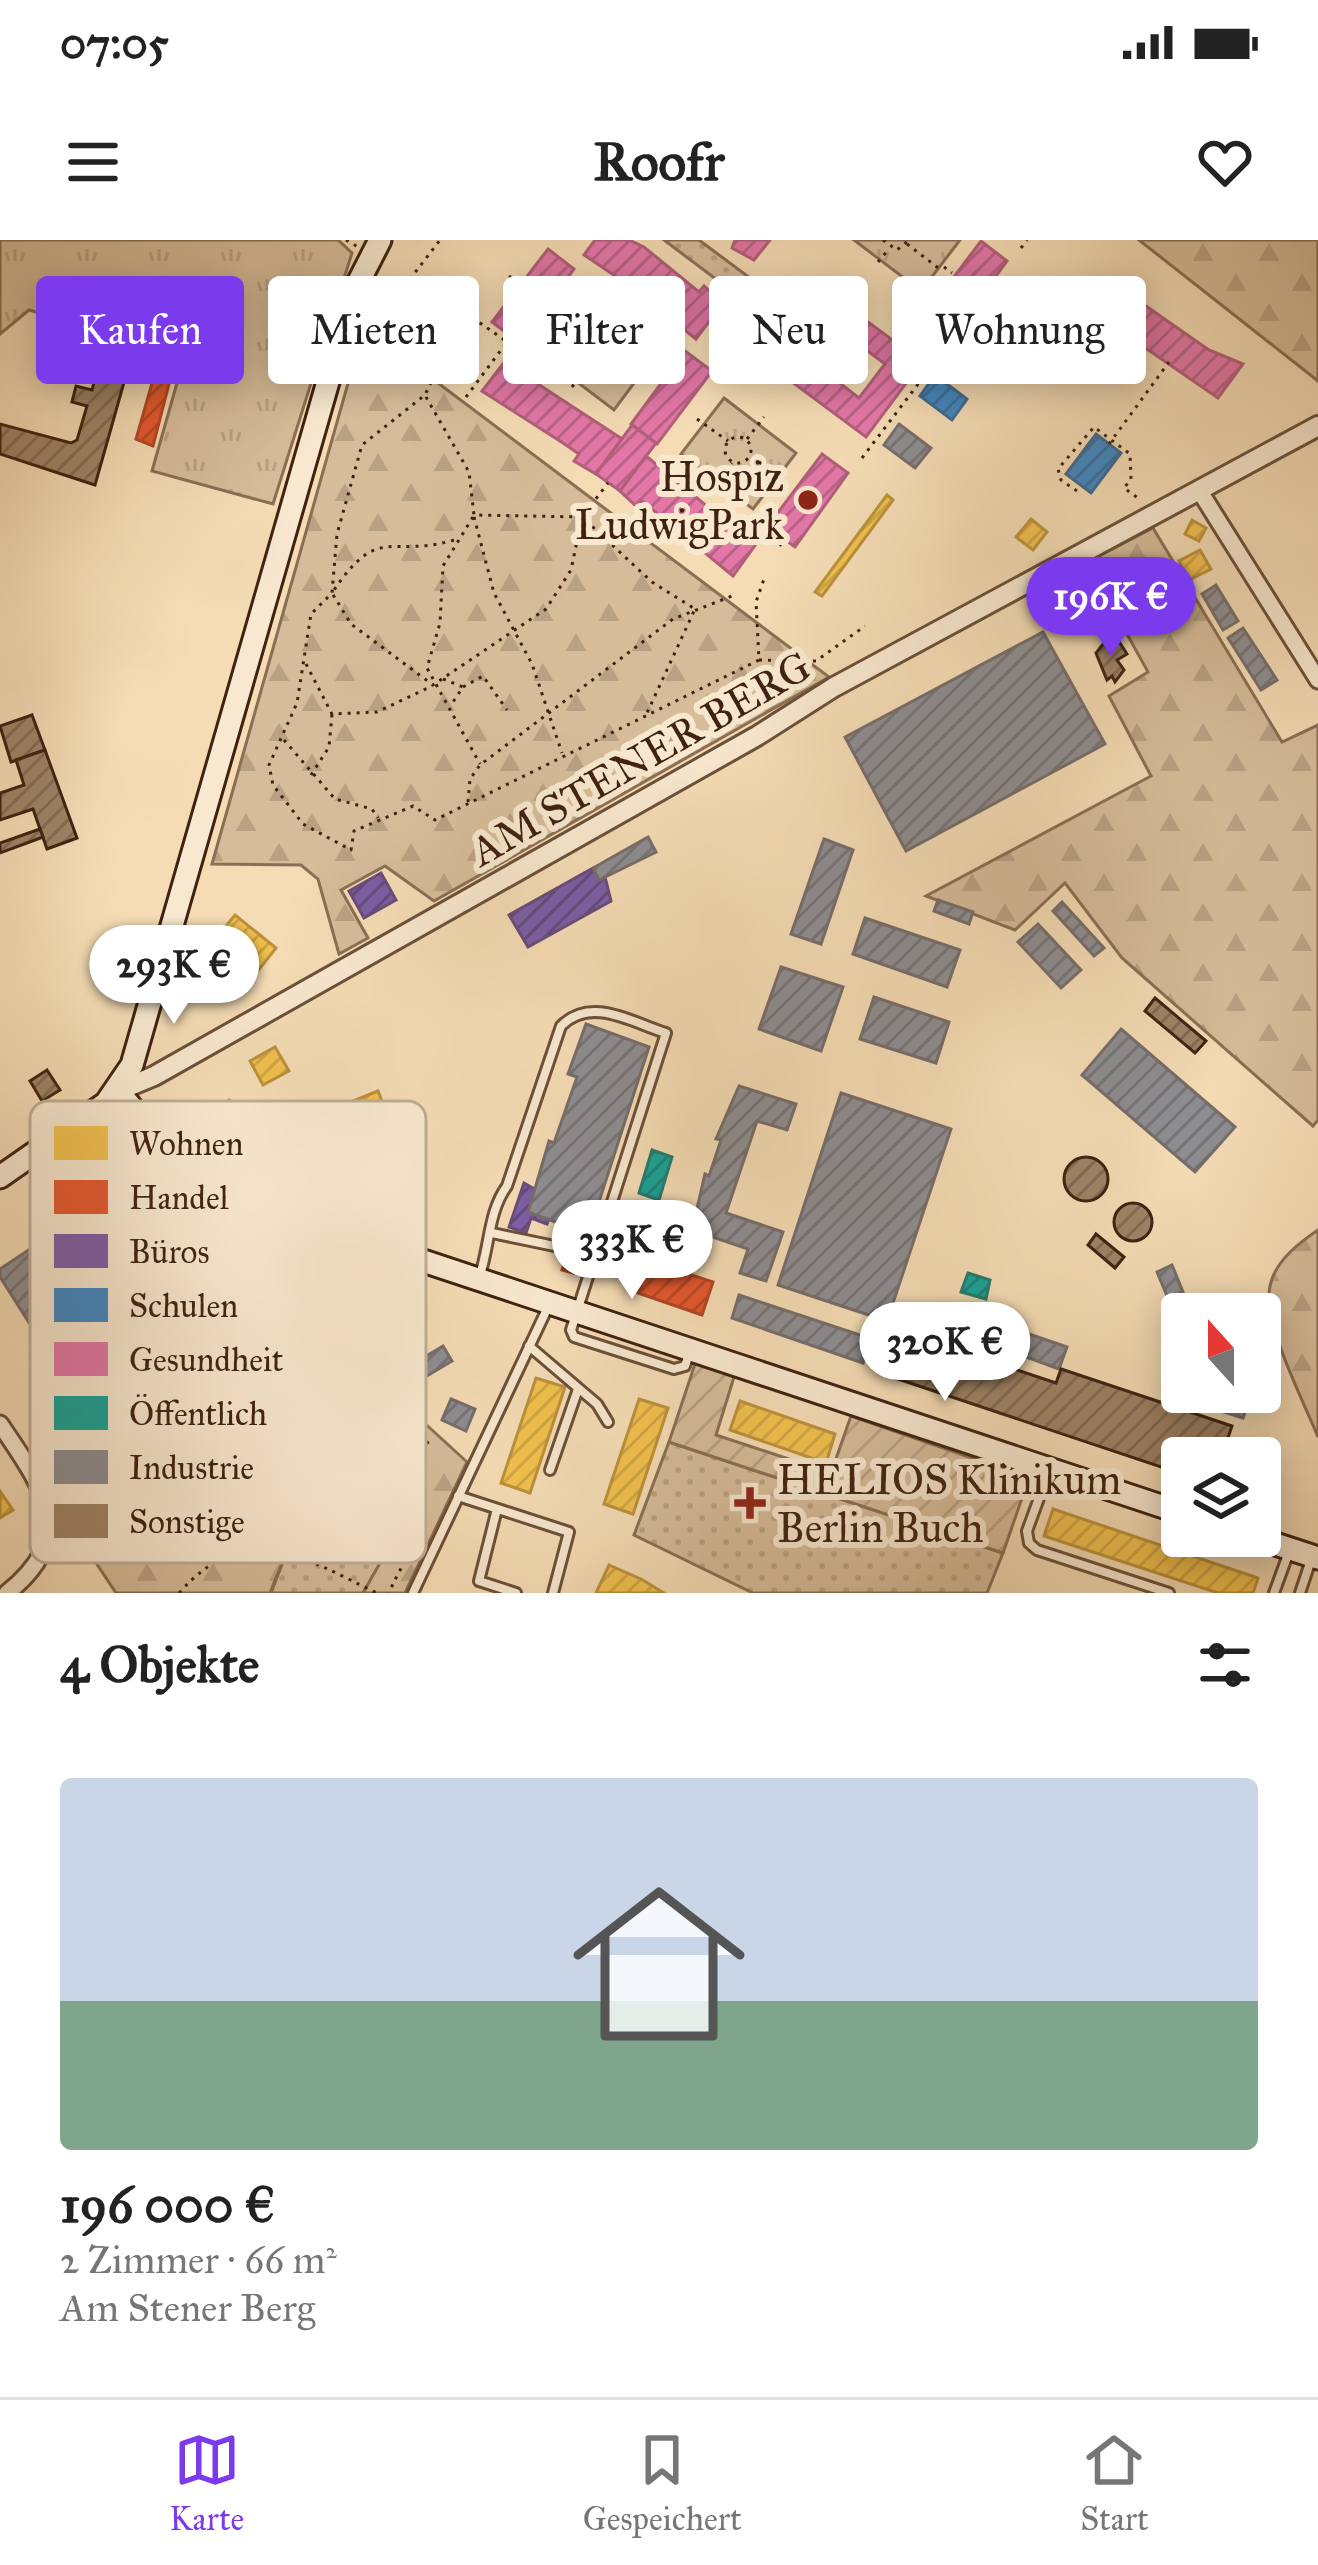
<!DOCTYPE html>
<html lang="de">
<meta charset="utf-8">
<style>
:root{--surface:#fff;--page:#f6f6f6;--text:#222;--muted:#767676;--line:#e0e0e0;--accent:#7c3aed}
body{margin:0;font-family:"IM FELL Great Primer",serif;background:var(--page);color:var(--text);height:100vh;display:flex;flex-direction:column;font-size:45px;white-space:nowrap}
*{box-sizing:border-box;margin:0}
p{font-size:39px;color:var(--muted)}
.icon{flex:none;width:66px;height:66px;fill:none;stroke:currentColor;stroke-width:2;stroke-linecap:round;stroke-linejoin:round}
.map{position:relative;height:1353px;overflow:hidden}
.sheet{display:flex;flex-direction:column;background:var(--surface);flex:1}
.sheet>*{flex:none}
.top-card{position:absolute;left:36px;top:36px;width:1248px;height:108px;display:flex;gap:24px}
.needle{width:78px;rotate:339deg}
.fabs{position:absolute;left:1161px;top:1053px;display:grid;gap:24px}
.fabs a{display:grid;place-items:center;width:120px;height:120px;border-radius:12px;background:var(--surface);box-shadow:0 6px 30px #0003;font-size:60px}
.price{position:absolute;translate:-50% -102px;padding:0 27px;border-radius:42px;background:#fff;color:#222;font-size:39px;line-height:78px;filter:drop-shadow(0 3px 6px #0008)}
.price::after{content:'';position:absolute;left:50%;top:72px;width:36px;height:27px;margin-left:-18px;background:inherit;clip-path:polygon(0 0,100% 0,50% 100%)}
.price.selected{background:var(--accent);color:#fff}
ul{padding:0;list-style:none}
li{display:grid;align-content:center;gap:24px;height:636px;padding:0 60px}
li span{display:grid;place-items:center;height:372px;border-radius:12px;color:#555}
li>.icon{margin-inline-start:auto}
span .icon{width:216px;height:216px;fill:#fffc;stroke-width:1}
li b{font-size:51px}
h2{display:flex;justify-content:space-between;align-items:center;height:144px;padding:0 60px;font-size:51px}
.pill{padding:0 42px;border-radius:12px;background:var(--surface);box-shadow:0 6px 30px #0003;font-size:42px;line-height:108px}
.pill.selected{background:var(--accent);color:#fff}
.status{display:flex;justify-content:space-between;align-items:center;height:84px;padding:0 60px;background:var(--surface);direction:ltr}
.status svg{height:33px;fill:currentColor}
header{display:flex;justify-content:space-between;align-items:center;height:156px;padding:0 60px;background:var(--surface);font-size:54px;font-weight:800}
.tab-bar{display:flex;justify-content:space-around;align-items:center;height:168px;border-top:3px solid var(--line);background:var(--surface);font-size:33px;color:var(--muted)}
.tab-bar a{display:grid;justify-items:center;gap:6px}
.tab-bar .selected{color:var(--accent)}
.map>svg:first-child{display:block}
.grass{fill:url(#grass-dots);stroke:#8a6f54;stroke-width:3}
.forest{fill:url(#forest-firs);stroke:#8a6f54;stroke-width:3}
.park{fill:url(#park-tufts);stroke:#8a6f54;stroke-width:3}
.garden{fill:url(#garden-furrows);stroke:#8a6f54;stroke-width:3}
.homes{fill:url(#homes-hatch);stroke:#bc913b;stroke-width:3}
.shops{fill:url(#shops-hatch);stroke:#b24725;stroke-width:3}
.offices{fill:url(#offices-hatch);stroke:#694c7a;stroke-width:3}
.schools{fill:url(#schools-hatch);stroke:#3f698f;stroke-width:3}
.health{fill:url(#health-hatch);stroke:#b25e7a;stroke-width:3;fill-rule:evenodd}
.public{fill:url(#public-hatch);stroke:#237c6f;stroke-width:3}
.industry{fill:url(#industry-hatch);stroke:#766d6b;stroke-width:3}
.building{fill:url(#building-hatch);stroke:#3f2210;stroke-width:3}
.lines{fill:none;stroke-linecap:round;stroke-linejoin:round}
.service-casing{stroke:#6c5039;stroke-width:14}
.minor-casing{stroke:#6c5039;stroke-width:21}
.tertiary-casing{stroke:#6c5039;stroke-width:24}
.secondary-casing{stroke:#3f2210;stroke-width:27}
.path{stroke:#3f2210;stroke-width:3;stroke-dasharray:3 6;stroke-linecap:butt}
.service{stroke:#f8e8cf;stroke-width:8}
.minor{stroke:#f8e8cf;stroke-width:15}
.tertiary{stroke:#f8e8cf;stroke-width:18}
.secondary{stroke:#f8e8cf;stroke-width:21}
.poi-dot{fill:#8f2418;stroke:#f8e8cf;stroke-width:4.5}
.labels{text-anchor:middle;stroke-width:12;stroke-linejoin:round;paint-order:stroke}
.poi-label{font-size:42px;fill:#3f2210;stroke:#f8e8cf;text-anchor:end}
.street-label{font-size:42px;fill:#3f2210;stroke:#f8e8cf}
.key{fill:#f8e8cf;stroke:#c0ad96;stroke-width:3}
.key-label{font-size:33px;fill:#3f2210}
</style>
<div class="status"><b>07:05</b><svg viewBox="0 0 49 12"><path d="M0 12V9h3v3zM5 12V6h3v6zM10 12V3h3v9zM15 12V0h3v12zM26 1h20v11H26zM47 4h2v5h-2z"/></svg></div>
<header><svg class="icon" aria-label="menu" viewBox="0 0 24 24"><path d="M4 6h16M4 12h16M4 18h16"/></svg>Roofr<svg class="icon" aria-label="heart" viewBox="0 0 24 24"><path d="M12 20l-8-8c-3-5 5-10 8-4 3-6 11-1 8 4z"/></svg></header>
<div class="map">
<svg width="1318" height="1353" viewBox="0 0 1318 1353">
<defs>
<pattern id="grass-dots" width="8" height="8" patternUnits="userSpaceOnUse" patternTransform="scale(3)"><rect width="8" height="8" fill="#d6bc99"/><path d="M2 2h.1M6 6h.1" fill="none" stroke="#b9a183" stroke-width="1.8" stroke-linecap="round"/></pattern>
<pattern id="forest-firs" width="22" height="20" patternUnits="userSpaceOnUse" patternTransform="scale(3)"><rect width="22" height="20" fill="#d6bc99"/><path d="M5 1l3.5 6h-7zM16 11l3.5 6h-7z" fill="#b9a183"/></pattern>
<pattern id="park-tufts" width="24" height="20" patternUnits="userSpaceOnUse" patternTransform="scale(3)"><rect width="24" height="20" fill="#d6bc99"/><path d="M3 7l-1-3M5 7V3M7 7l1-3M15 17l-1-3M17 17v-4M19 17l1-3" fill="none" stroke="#b9a183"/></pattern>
<pattern id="garden-furrows" width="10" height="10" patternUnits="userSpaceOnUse" patternTransform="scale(3)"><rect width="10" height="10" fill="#d6bc99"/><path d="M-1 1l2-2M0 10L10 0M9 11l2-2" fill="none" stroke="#b9a183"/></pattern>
<pattern id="homes-hatch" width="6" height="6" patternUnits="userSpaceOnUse" patternTransform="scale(3)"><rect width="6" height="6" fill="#f2c14e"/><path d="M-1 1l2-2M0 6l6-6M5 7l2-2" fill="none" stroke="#d1a643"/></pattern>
<pattern id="shops-hatch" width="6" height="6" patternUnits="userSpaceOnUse" patternTransform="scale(3)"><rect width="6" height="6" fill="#e4572e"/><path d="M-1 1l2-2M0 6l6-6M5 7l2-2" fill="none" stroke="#ba4826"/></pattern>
<pattern id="offices-hatch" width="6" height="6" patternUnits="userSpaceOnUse" patternTransform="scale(3)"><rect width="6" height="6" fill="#7b5ea7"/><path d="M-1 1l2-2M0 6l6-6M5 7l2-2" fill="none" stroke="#61497e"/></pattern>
<pattern id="schools-hatch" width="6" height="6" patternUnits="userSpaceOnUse" patternTransform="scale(3)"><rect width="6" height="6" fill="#3f88c5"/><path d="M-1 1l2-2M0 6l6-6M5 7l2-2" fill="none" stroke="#366f9f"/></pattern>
<pattern id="health-hatch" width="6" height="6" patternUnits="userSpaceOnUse" patternTransform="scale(3)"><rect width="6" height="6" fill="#e377a8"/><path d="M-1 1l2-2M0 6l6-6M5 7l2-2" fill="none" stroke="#b96187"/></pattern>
<pattern id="public-hatch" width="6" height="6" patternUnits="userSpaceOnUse" patternTransform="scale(3)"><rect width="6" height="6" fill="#17a398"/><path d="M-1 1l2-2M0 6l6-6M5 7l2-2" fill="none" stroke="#16847b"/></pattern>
<pattern id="industry-hatch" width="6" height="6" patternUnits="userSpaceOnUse" patternTransform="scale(3)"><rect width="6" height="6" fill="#8d8d92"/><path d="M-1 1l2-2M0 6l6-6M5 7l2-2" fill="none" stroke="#757376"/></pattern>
<pattern id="building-hatch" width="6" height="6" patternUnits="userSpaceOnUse" patternTransform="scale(3)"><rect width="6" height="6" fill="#9e8366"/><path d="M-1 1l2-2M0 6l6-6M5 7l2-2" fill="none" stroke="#826b53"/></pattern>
</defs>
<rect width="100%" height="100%" fill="#f5dcb5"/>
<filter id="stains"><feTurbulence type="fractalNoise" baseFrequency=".00167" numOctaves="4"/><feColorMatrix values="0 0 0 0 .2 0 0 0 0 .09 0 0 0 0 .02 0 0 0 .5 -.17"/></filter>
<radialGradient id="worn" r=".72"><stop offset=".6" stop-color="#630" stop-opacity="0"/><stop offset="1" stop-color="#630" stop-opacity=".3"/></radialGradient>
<g class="grass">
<polygon points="664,0 699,0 750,38 737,55"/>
<polygon points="669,1202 1003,1313 987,1353 753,1353 634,1295"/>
<polygon points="301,1275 406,1279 363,1353 271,1353"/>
</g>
<g class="forest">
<polygon points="1139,0 1318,0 1318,141"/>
<polygon points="371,62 414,125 829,437 434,661 385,626 341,650 368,698 339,714 318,639 301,625 212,624"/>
<polygon points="1153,288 1282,502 1318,485 1318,880 1313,886 1122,718 1065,643 1015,690 926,656 1151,536 1109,456 1148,432 1087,322"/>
<path d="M 1318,990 L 1318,1197 C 1304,1162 1262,1082 1270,1046 C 1275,1021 1299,1003 1318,990 Z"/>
<polygon points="420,1179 467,1222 405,1353 363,1353 405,1279 301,1275 270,1353 116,1353 77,1294 119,1280 215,1219 225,1234 270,1205 303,1255"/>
</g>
<g class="park">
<polygon points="0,0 338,0 352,13 273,264 152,231 185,115 29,70 0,94"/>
<polygon points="854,0 960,0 921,51"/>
<polygon points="593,43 667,99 614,170 539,113"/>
<polygon points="724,158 796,213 753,269 681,214"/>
</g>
<polygon class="garden" points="696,1121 735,1134 716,1195 831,1233 851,1176 1029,1238 1003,1313 669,1202"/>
<g class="homes">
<polygon points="887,255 893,260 822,356 815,352"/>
<polygon points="1031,279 1047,292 1033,310 1016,297"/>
<polygon points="1192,280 1206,288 1199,301 1185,294"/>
<polygon points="1200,310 1211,329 1189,340 1179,321"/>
<polygon points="235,675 276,708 254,736 212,703"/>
<polygon points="275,807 289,831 263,845 250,821"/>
<polygon points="378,851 388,876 330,899 320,874"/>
<polygon points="229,860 246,870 236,889 218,879"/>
<polygon points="536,1138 565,1147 530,1253 501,1243"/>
<polygon points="639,1159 668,1168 633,1274 604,1264"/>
<polygon points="740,1161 835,1194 826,1223 730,1190"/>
<polygon points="0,1251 13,1270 0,1278"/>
<polygon points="1053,1269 1258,1338 1253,1353 1218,1353 1044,1296"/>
<polygon points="609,1325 641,1339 664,1353 596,1353"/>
</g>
<g class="shops">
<polygon points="154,136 170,140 153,206 136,199"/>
<polygon points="567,1016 582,1021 577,1034 562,1030"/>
<polygon points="649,1021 713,1042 702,1075 638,1053"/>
</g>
<g class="offices">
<polygon points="593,628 599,640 605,637 611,661 528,707 509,675"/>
<polygon points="381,633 396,660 364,678 349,651"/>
<polygon points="524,943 536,950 528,972 549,979 547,984 531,978 526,993 509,987"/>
</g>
<g class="schools">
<polygon points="935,135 967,159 952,180 920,156"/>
<polygon points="1096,194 1121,213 1091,253 1066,234"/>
</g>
<g class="health">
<polygon points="595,0 629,0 644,7 699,52 704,46 723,63 696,99 676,83 679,79 584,15"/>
<polygon points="735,0 770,0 754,20 732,8"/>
<polygon points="981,1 1007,21 953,94 926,74"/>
<polygon points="548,9 574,29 520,103 492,82"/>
<path d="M 813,41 L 922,122 L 866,197 L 757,116 ZM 844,93 L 885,124 L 859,158 L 819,127 Z"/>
<polygon points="1143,64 1209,110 1243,124 1218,158 1128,96 1125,89"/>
<polygon points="685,111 712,131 657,204 631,184"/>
<polygon points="509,116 541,146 622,199 596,234 574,221 579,214 563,203 482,151"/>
<polygon points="632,185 656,203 620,251 596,234"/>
<polygon points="822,214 848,233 795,307 767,287"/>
<polygon points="646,216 720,277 759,300 733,336 647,265 642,261 637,267 620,251"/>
</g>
<g class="public">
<polygon points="652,910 672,917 659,960 639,953"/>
<polygon points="968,1033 990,1040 986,1059 961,1052"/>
</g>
<g class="industry">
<polygon points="899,184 931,208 915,228 884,205"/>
<polygon points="1216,345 1238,381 1223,390 1202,354"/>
<polygon points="1243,388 1277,440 1261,450 1228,398"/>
<polygon points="1043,392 1105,504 906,611 845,497"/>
<polygon points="648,597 656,612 599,640 593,628"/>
<polygon points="824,599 853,610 821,704 791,694"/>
<polygon points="938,660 973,672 969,684 934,671"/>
<polygon points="1062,662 1104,708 1094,716 1053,671"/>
<polygon points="865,678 960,710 947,747 853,714"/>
<polygon points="1038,684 1081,730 1061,748 1018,702"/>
<polygon points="781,727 843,747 821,811 759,789"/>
<polygon points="874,757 949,782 936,823 860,799"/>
<polygon points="586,784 649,807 596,971 591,969 583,992 528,972 549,901 554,903 577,837 568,834"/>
<polygon points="1121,789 1235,887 1195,932 1082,835"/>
<polygon points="739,846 796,864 787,890 757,881 726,973 783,992 766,1041 740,1033 748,1009 692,990 705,934 709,936 721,900 716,899"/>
<polygon points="841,853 951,889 887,1081 778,1045"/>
<polygon points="33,1007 122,1148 85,1171 0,1037 0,1029"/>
<polygon points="1172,1025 1183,1052 1168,1058 1157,1032"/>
<polygon points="739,1055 872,1099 863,1123 732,1078"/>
<polygon points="1029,1094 1067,1107 1059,1129 1021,1115"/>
<polygon points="443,1106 452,1121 410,1146 401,1131"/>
<polygon points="1196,1152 1252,1152 1243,1178 1193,1162"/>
<polygon points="451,1159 475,1169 466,1191 442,1180"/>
</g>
<g class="building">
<polygon points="88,94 134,107 95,245 0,214 0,184 71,203 77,200 87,166 72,162 76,146 92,150 102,113 84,108"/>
<polygon points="1108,398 1112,404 1118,400 1127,414 1117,420 1124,430 1115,442 1112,436 1107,440 1096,413"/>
<polygon points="32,475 45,510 11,522 0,486"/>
<polygon points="45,510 77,598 47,609 33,569 0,580 0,553 24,545 16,520"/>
<polygon points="40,589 43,597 0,613 0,603"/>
<polygon points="1155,758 1206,801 1195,813 1145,771"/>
<polygon points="47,830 60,850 42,861 30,841"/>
<circle cx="1086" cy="939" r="22"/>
<circle cx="1133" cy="982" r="19"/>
<polygon points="1096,994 1124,1017 1115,1028 1088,1005"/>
<polygon points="954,1073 983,1083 972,1115 1056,1143 1061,1129 1232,1186 1221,1218 1182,1218 1182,1234 895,1138 910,1094 943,1105"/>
</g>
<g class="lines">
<g class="service-casing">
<g id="service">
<polyline points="492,993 593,1014"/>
<path d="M 479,1038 C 490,1006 488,972 507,946 L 561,786 C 591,756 631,782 666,793 L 571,1090 L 574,1097 L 674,1129 L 685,1126 L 689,1114"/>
<polyline points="529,1106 597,1164 608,1182"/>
<polyline points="550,1230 578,1149"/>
<polyline points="1049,1231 1027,1291 1029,1303 1037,1310 1169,1353"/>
<polyline points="458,1256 569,1292 553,1353"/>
<polyline points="497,1269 479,1341 516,1353"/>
<polyline points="413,1353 548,1067"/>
<polyline points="1274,1353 1290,1309"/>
<polyline points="1300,1353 1311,1320"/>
</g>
</g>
<g class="minor-casing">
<g id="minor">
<polyline points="1199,250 1318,440"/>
<path d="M 0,1184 C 41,1245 81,1295 7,1353"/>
</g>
</g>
<g class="tertiary-casing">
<polyline id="tertiary" points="118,851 154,836 757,496 834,447 1318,186"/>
</g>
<g class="secondary-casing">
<g id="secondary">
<polyline points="118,851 142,880 342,994 1182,1273"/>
<polyline points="0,937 106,863 132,825 354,51 380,0"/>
<polyline points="1251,1296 1318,1318"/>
</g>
</g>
<g class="path">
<polyline points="346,0 358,7"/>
<polyline points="883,0 897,10 909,0"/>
<polyline points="907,4 941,30"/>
<polyline points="1021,8 1027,0"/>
<polyline points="878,22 888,10"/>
<polyline points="944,27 952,33"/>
<polyline points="509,36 519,43"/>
<polyline points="779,70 787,76"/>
<polyline points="421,74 431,73 433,81 423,84 421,74 397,56 440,0"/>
<polyline points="561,77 593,100"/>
<polyline points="433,84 459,103"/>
<circle cx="603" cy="107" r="12"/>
<polyline points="609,96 634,66"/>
<polyline points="507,102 531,116"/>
<polyline points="615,117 648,141"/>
<polyline points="435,134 425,155 362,205 337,294 332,353 311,374 297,463 269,525 273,545 303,584 351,610 354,591 413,566 435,580 759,420 756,362 765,336"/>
<polyline points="572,147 595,116"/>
<polyline points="426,157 469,232 474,275 582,277 652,342 695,369 647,473"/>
<polyline points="466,157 507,102 476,80"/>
<polyline points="697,179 728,201"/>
<circle cx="738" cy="210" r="13"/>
<polyline points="747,199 764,177"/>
<polyline points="1109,204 1169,122"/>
<polyline points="752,217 785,241"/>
<polyline points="862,218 944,110"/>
<polyline points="715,245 732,223"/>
<polyline points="1077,251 1061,240 1058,229 1094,187 1130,214 1131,239 1124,248 1141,260"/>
<polyline points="473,277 443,326 440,383 427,428 480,524"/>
<polyline points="474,277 494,353 532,424 562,513"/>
<polyline points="757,277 761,289 786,309"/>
<path d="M 454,300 C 390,319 379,282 332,353 L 351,384 L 433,445 L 546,369 L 571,330 L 582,277 L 608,243"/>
<polyline points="759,420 816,421 865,386"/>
<polyline points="306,424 332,474 377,472 432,446"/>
<polyline points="443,439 463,447 451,465"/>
<polyline points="463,447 483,436 507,470"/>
<polyline points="284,500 335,559 372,569 378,578"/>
<polyline points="311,535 329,507 332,474"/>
<polyline points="468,562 470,539 480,525 673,379 732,356"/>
<path d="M 379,1235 C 390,1241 414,1247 422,1256 C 436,1275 396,1333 389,1353"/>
<path d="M 271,1307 C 297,1265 349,1251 392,1230 C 405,1224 417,1209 430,1201"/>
<path d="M 179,1353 C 247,1277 301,1317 377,1353"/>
</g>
<use href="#service" class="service"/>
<use href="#minor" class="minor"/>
<use href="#tertiary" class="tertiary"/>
<use href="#secondary" class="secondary"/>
</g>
<g class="poi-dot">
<circle cx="808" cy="260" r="12"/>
<path d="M744 1245h12v12h12v12h-12v12h-12v-12h-12v-12h12z"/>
</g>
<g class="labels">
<g class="poi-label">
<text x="784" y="251">Hospiz<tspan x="784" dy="48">LudwigPark</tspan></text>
<text x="777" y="1254" text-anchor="start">HELIOS Klinikum<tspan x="777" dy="48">Berlin Buch</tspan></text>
</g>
<g class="street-label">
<text transform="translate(640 518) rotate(-30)" y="15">AM STENER BERG</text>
</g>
</g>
<rect x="30" y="861" width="396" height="462" rx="18" class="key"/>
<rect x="54" y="886" width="54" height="34" fill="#f2c14e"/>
<rect x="54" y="940" width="54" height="34" fill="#e4572e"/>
<rect x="54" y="994" width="54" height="34" fill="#7b5ea7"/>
<rect x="54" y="1048" width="54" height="34" fill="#3f88c5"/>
<rect x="54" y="1102" width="54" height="34" fill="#e377a8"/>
<rect x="54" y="1156" width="54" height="34" fill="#17a398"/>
<rect x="54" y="1210" width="54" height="34" fill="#8d8d92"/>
<rect x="54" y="1264" width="54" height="34" fill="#9e8366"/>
<g class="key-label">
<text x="129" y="915">Wohnen</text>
<text x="129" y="969">Handel</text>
<text x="129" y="1023">Büros</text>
<text x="129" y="1077">Schulen</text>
<text x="129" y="1131">Gesundheit</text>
<text x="129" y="1185">Öffentlich</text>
<text x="129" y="1239">Industrie</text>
<text x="129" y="1293">Sonstige</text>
</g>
<rect width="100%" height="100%" filter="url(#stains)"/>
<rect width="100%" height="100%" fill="url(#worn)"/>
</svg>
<div class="fabs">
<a><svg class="needle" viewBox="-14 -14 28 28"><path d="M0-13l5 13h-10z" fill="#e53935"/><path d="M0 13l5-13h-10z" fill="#767676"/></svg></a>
<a><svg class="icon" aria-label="layers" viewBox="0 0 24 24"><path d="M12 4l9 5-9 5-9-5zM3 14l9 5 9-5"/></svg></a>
</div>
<b class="price selected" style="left:1111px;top:419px">196K €</b>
<b class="price" style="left:174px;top:787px">293K €</b>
<b class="price" style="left:632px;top:1062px">333K €</b>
<b class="price" style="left:945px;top:1164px">320K €</b>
<div class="top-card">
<a class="pill selected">Kaufen</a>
<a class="pill">Mieten</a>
<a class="pill">Filter</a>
<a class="pill">Neu</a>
<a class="pill">Wohnung</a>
</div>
</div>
<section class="sheet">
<h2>4 Objekte<svg class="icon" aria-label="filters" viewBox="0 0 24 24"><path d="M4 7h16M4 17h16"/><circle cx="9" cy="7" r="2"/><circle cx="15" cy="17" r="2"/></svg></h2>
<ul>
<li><span style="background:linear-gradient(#c9d6e8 60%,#7fa58c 0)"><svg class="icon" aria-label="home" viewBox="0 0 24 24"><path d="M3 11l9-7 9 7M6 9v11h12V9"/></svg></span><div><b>196 000 €</b><p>2 Zimmer · 66 m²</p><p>Am Stener Berg</p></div></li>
</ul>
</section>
<nav class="tab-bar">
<a class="selected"><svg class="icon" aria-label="map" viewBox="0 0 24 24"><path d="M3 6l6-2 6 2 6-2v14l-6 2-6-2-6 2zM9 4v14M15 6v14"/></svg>Karte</a>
<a><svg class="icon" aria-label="saved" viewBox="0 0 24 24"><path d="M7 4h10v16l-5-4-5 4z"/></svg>Gespeichert</a>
<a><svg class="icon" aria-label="home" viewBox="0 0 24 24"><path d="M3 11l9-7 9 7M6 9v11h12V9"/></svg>Start</a>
</nav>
